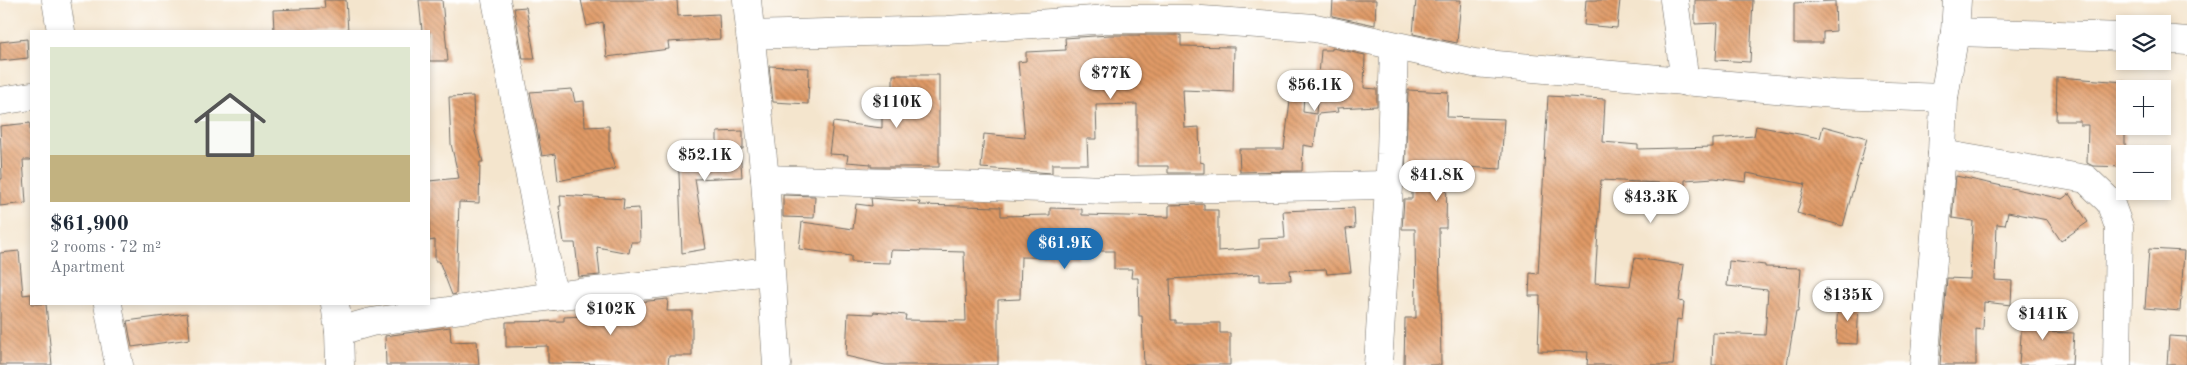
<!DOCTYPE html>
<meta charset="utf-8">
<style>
:root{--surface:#fff;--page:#f2f2f3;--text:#1f2937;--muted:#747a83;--accent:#1f6fb2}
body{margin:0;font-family:"Old Standard TT",serif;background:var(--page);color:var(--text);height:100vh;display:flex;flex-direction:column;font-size:19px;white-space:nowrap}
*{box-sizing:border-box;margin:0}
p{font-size:16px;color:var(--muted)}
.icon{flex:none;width:28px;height:28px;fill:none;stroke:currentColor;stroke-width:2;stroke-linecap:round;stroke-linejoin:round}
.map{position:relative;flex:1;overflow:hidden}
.sheet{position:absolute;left:30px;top:30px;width:400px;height:275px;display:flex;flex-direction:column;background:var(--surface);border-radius:0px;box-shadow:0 2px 8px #0003}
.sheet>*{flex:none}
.fabs{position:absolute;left:2116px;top:15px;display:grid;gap:10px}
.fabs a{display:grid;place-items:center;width:55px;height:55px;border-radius:0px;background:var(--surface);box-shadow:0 2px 8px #0003;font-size:25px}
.price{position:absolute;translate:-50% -42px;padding:0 11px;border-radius:18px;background:#fff;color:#222;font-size:16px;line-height:32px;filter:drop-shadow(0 1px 2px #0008)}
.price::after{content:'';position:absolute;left:50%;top:30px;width:15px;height:11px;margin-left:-8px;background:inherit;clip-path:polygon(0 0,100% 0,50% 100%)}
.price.selected{background:var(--accent);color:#fff}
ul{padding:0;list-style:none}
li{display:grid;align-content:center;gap:10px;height:265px;padding:0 20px}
li span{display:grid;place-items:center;height:155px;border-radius:0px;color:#555}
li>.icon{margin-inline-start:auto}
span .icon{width:90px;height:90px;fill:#fffc;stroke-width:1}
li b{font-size:21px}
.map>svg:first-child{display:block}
.building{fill:url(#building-back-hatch)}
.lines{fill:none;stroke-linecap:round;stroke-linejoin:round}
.minor-casing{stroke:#716c64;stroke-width:29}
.minor{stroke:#fff;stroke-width:28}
</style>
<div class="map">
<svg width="2187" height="365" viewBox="0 0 2187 365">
<defs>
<pattern id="building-back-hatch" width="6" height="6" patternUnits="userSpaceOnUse" patternTransform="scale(1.25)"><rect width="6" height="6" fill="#e09a66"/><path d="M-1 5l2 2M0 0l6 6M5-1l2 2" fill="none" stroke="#b67e54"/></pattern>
</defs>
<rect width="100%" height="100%" fill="#fff"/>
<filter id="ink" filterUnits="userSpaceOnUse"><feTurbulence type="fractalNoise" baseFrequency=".02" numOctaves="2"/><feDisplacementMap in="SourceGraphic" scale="10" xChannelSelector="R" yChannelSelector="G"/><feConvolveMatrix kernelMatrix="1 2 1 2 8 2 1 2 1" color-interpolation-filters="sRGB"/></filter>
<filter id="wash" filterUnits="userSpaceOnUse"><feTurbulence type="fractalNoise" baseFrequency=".0096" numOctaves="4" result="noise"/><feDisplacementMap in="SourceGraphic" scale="20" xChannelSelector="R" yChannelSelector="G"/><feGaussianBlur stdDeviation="1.12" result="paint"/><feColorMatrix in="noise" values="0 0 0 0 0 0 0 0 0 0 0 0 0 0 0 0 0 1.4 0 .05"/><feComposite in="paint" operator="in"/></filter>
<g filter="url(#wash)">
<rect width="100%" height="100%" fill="#f4e5cd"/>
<g id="blocks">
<g class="building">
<polygon points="324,0 346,0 348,31 274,31 273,10 325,8"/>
<polygon points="419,0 442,0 448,61 429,61 429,31 422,31"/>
<polygon points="581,0 677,0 678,16 719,14 720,39 668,42 669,49 607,57 603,22 587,26"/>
<polygon points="1333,0 1376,0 1375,25 1332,16"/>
<polygon points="1416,0 1461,0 1457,43 1413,34"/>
<polygon points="1586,0 1620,0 1617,28 1584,25"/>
<polygon points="1695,0 1753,0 1750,62 1716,60 1718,23 1695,24"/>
<polygon points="1835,1 1836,31 1823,32 1823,43 1794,43 1794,3"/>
<polygon points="526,7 535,59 523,59 514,8"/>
<polygon points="1109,35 1181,35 1181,46 1234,47 1233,92 1183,90 1185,128 1199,127 1200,162 1204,163 1204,173 1168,173 1168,166 1137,166 1137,104 1096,105 1097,139 1087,139 1088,164 1052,164 1052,173 981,168 984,134 1025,138 1018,62 1026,61 1026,52 1066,50 1065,38"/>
<polygon points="27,39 28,58 0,61 0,42"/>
<polygon points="1332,48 1365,55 1364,88 1377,89 1377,106 1337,108 1338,112 1318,114 1314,147 1303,145 1302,171 1240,172 1239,149 1284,149 1291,93 1304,94 1303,112 1316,114 1321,50 1332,50"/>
<polygon points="769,66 809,68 808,104 773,102"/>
<polygon points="893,75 939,75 939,167 871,167 871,164 847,162 848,155 829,154 833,122 882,128 882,103 893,103"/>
<polygon points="2057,77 2125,82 2125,167 2093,166 2087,163 2088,125 2080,125 2080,121 2056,121"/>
<polygon points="572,89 575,102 584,101 585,127 609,126 609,150 615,169 558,181 555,154 542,156 530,92"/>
<polygon points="1408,90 1448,92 1447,117 1504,119 1501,169 1447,166 1446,228 1439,228 1441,365 1404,365 1405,318 1416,318 1415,229 1402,229 1404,199 1412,199 1412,177 1405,177"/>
<polygon points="473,96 474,128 483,162 480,162 479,203 459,202 456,294 452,295 439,261 435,261 435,240 429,241 429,181 459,178 451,144 449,97"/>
<polygon points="1548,96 1605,99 1603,142 1638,145 1638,149 1713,147 1713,139 1754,136 1756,126 1820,138 1823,126 1867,138 1843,226 1797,213 1805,184 1747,173 1746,182 1714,178 1685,180 1685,187 1659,188 1659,183 1601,180 1595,283 1630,286 1635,258 1684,265 1679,301 1684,302 1682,320 1677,319 1673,365 1587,365 1588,352 1538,351 1540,296 1529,296 1530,273 1538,274"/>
<polygon points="30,123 31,160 23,160 26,203 0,206 0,179 2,179 0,126"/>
<polygon points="743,131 743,149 740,149 742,177 695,179 706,249 682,253 678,148 691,147 692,152 717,150 717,132"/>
<polygon points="1956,176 2062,199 2069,194 2088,222 2061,241 2047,220 2008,212 2005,225 1997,224 1995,280 2012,281 2011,305 1984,302 1983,330 1976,329 1976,365 1940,365 1947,278 1970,279 1973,221 1952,218"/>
<polygon points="560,195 624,199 623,209 639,208 640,242 631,242 629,253 597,247 600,275 579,277 575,243 564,243 559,206 561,206"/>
<polygon points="783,195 815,196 814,218 783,217"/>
<polygon points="871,198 920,202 919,205 1001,207 1001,216 1050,215 1050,208 1082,209 1082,215 1169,217 1169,205 1204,204 1204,210 1218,210 1218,251 1259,248 1259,239 1285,238 1283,211 1354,208 1355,228 1346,229 1351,272 1327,274 1326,269 1290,270 1291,280 1260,281 1260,274 1170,279 1171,320 1176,320 1176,323 1220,323 1220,333 1230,333 1230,365 1144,365 1142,316 1139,316 1138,278 1131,278 1132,269 1114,269 1114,251 1078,251 1078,258 1021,257 1020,299 998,300 998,365 885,365 846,356 848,313 873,314 874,312 906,315 905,320 966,321 964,252 891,250 890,263 851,262 851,256 799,249 802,222 853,229 856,204 872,206"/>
<polygon points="2149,249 2184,251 2180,311 2145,308"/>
<polygon points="19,251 23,295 31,294 31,304 46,304 52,365 0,365 0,253"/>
<polygon points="1729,261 1765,265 1765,267 1801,268 1798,312 1796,312 1787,365 1712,365 1713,333 1765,335 1768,290 1727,286"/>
<polygon points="668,299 667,311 692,311 692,356 669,356 668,365 548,363 548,346 506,347 506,322 564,321 564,317 621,314 620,304"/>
<polygon points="1838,300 1859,301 1857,344 1836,343"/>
<polygon points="2023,306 2048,308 2046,332 2074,333 2072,365 2019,365"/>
<polygon points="187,313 190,339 132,347 127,321"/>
<polygon points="450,327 451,342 477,341 479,365 386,365 385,336"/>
<polygon points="2169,336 2187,337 2187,365 2167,365"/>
</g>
</g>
</g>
<g filter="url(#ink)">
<use href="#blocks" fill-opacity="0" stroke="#716c64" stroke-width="1"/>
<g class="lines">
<g class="minor-casing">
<g id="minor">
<polyline points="56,0 61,31"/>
<polyline points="496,0 553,296"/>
<polyline points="747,0 765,179 777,365"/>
<polyline points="1674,0 1685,82"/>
<polyline points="1955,32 2125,37"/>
<polyline points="750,35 947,30 1108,19 1188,19 1315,28 1474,63 1834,94 1944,98"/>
<polyline points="2162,39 2187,41"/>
<polyline points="0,101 31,96"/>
<polyline points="1942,154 2086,179 2110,202 2119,227 2117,365"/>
<polyline points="765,179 1107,190 1389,185"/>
<polyline points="108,304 119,365"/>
<polyline points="335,304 339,331 340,365"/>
<polyline points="339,331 371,322 553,296 770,271"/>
<polyline points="1378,365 1391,154 1394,47"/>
<polyline points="1924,365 1942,154 1944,98 1955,32 1957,0"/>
</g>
</g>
<use href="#minor" class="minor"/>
</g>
</g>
</svg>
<div class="fabs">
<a><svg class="icon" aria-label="layers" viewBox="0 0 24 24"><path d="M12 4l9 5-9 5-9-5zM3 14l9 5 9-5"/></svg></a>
<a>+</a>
<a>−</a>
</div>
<b class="price" style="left:1111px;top:100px">$77K</b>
<b class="price" style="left:1315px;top:112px">$56.1K</b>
<b class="price" style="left:897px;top:129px">$110K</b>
<b class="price" style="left:705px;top:182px">$52.1K</b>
<b class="price" style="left:1437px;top:202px">$41.8K</b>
<b class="price" style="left:1651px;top:224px">$43.3K</b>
<b class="price selected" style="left:1065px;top:270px">$61.9K</b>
<b class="price" style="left:1848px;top:322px">$135K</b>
<b class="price" style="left:611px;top:336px">$102K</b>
<b class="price" style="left:2043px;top:341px">$141K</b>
<section class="sheet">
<ul>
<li><span style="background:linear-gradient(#dfe7d0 70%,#c2b280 0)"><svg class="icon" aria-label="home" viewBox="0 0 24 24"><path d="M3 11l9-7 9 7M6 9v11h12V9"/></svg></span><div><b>$61,900</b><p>2 rooms · 72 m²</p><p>Apartment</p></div></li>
</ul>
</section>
</div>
